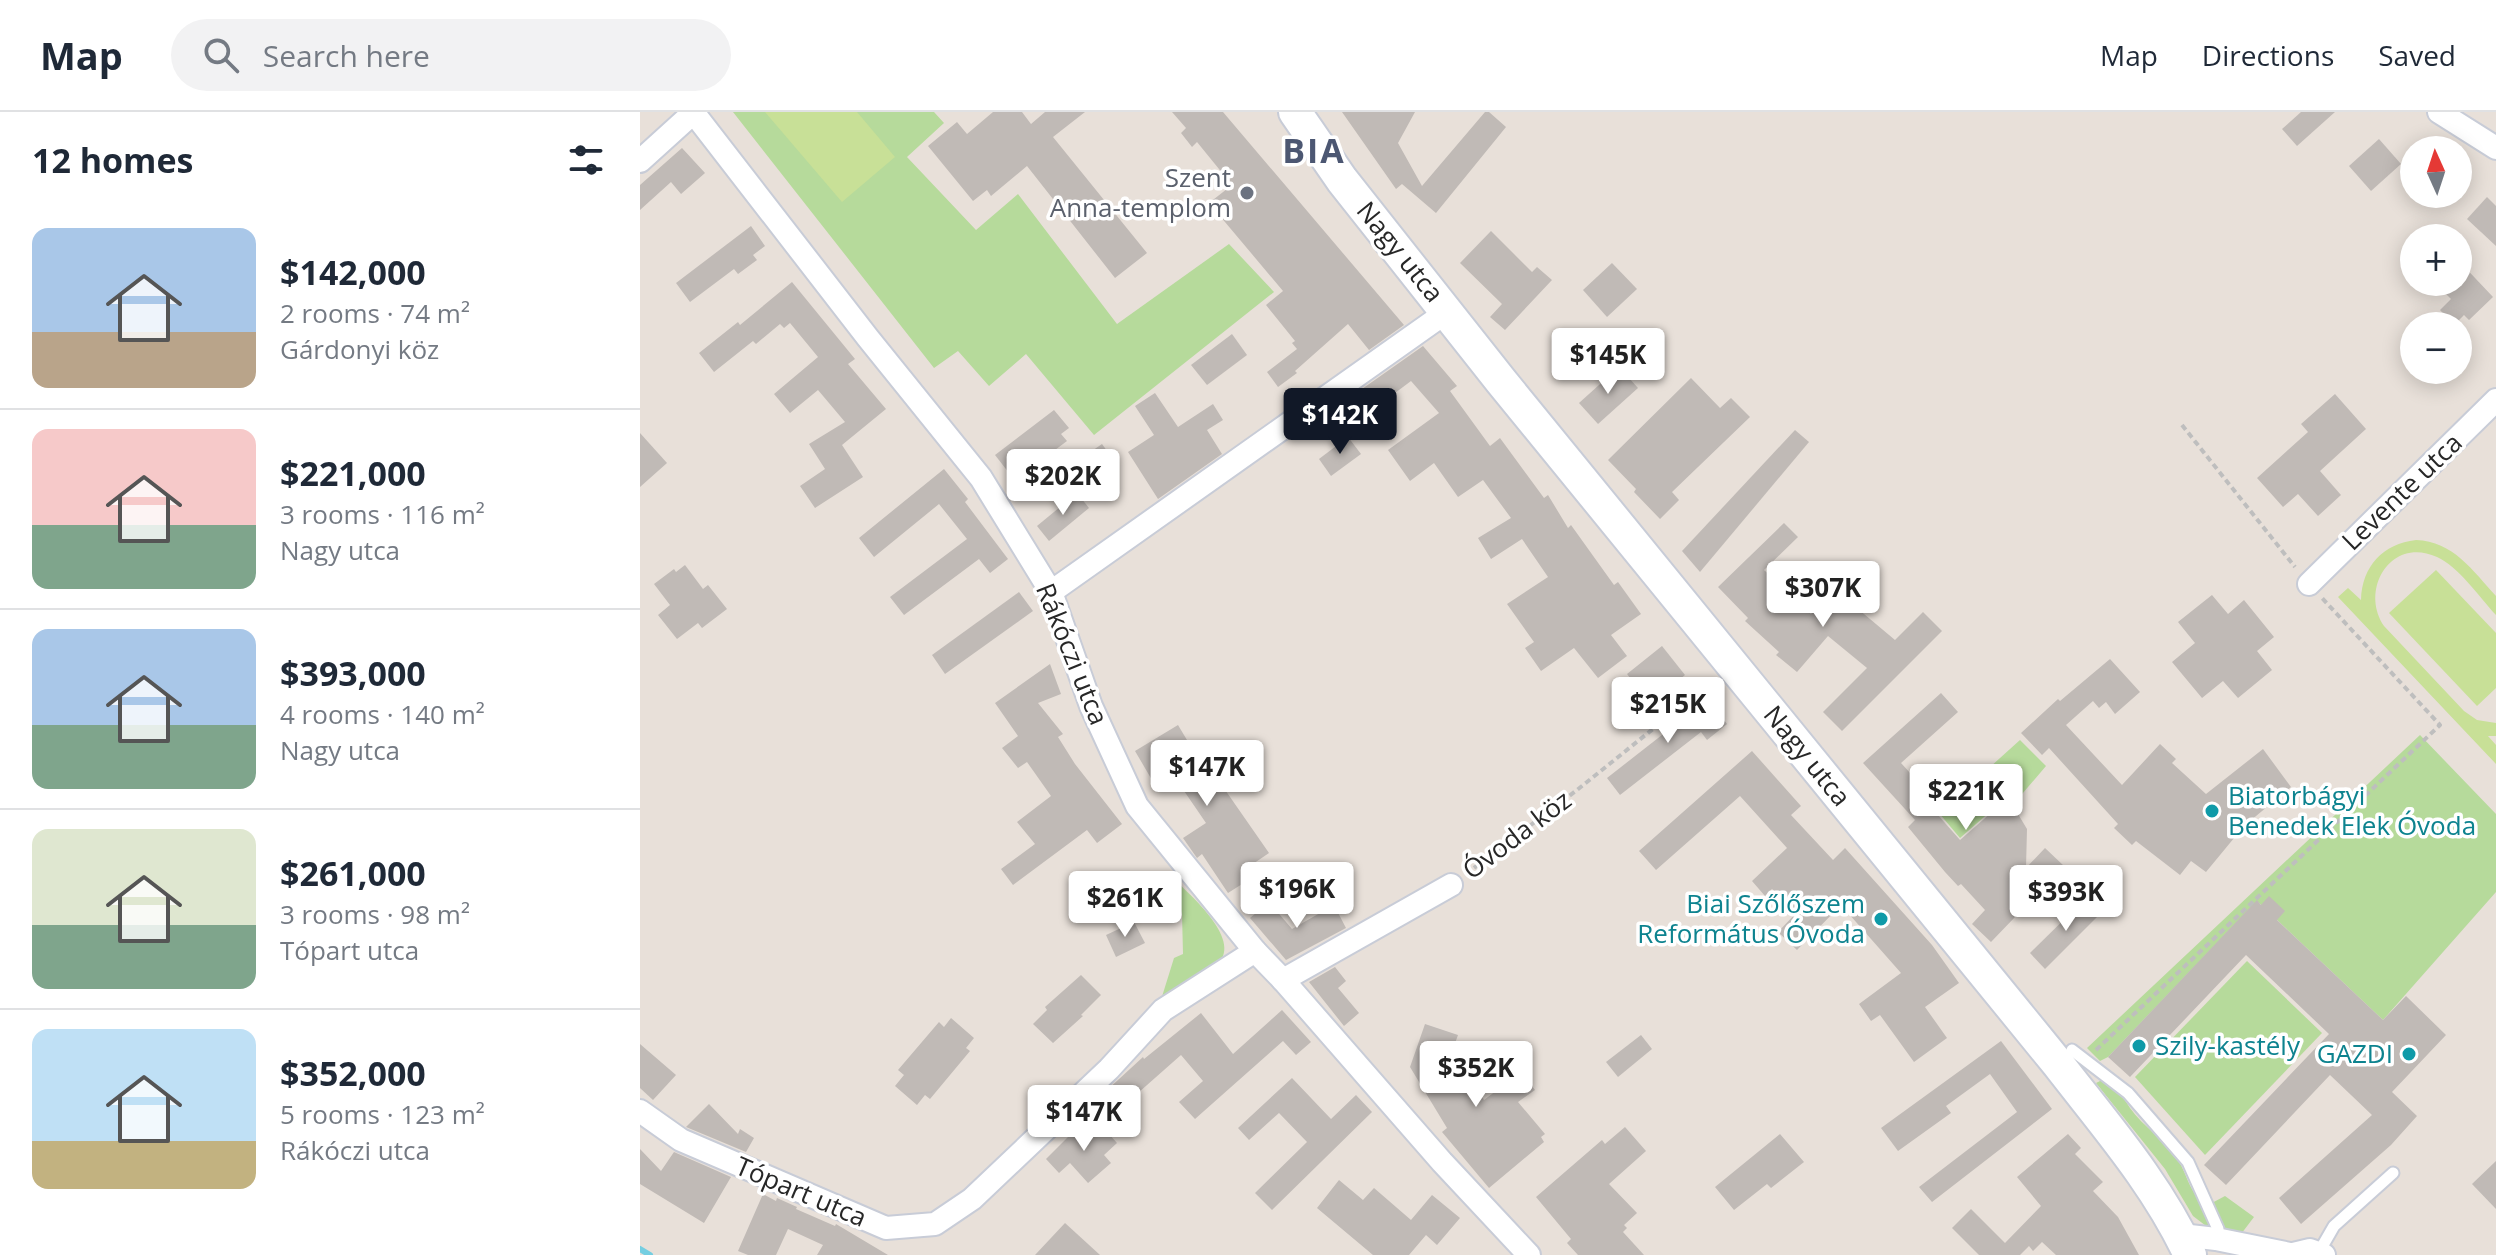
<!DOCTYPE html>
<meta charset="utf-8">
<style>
:root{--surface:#fff;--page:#f2f2f3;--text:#1f2937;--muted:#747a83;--line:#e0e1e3;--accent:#111827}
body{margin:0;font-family:"Open Sans",sans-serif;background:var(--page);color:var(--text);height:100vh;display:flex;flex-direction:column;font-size:30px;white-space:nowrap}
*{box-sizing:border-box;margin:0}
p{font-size:26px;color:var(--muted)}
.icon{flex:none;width:44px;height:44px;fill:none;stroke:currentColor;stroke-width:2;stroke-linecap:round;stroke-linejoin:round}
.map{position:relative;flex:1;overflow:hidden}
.side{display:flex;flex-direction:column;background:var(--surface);width:640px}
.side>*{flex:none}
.needle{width:52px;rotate:357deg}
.buttons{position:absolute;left:1760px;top:24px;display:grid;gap:16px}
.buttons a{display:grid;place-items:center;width:72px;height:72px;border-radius:50%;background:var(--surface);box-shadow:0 4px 20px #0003;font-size:40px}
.price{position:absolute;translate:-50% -68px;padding:0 18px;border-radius:8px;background:#fff;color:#222;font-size:26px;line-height:52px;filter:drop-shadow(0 2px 4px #0008)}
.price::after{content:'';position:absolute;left:50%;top:48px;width:24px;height:18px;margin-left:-12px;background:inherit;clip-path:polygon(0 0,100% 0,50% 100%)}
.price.active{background:var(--accent);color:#fff}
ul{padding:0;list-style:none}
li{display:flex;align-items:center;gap:24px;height:200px;padding:0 32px}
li+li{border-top:2px solid var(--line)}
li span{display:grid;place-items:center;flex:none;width:224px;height:160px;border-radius:16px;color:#555}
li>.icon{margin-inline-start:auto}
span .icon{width:96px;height:96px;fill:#fffc;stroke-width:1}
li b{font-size:34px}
h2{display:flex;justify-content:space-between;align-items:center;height:96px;padding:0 32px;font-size:34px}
header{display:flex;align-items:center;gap:48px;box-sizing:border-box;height:112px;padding:0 40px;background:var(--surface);border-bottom:2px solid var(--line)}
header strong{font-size:38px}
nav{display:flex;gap:44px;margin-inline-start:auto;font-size:28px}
.search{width:560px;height:72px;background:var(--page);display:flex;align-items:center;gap:20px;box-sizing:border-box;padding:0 28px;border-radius:44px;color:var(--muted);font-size:30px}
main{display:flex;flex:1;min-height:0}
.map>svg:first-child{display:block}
.green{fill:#b6da9b}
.pitch{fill:#c8e097}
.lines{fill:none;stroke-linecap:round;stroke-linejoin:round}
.stream{stroke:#75cee1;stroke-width:6}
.building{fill:#c0bab6}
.lane-casing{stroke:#c8ccd7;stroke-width:15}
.street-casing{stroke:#c8ccd7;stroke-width:26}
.secondary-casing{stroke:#c8ccd7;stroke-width:36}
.path{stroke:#bebebe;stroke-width:4;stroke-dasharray:6 4;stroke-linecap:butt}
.lane{stroke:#fff;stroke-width:11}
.street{stroke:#fff;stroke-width:22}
.secondary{stroke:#fff;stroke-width:32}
.worship-dot{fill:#6b7280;stroke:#fff;stroke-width:3}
.culture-dot{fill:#0f9aa8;stroke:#fff;stroke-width:3}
.labels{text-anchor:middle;stroke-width:7;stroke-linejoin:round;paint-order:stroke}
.worship-label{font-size:26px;fill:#5b616d;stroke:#fff;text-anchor:end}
.street-label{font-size:26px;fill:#272727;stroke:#fff}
.culture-label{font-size:26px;fill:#0d838f;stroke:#fff;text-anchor:start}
.district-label{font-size:34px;font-weight:bold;letter-spacing:2px;fill:#4c5772;stroke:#fff}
</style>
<header>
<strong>Map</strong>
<div class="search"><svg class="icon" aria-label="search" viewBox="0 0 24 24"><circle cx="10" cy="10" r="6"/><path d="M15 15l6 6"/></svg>Search here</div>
<nav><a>Map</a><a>Directions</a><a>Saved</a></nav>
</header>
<main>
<section class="side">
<h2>12 homes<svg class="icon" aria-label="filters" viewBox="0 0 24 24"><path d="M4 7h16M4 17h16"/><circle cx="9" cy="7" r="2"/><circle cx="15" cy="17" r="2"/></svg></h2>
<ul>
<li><span style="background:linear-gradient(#a9c7e8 65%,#b9a48a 0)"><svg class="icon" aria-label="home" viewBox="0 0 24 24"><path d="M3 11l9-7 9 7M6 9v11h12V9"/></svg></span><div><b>$142,000</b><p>2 rooms · 74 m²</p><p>Gárdonyi köz</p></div></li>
<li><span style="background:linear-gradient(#f6c9c9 60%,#7fa58c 0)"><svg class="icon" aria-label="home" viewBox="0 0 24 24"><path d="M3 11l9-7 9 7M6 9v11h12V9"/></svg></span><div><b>$221,000</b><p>3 rooms · 116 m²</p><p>Nagy utca</p></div></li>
<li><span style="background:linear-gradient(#a9c7e8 60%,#7fa58c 0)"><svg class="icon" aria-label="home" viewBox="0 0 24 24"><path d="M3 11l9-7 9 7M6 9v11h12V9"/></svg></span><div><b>$393,000</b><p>4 rooms · 140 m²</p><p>Nagy utca</p></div></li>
<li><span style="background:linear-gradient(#dfe7d0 60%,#7fa58c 0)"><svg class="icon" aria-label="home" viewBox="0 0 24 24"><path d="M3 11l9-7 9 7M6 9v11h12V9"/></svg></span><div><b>$261,000</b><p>3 rooms · 98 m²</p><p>Tópart utca</p></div></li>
<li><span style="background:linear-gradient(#bfe0f5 70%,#c2b280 0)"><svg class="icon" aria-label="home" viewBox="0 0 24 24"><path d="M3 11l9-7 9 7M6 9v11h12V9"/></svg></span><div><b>$352,000</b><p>5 rooms · 123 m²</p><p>Rákóczi utca</p></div></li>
</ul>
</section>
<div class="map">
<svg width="1856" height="1143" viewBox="0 0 1856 1143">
<rect width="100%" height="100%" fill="#e8e0d9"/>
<g class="green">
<polygon points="93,0 294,0 304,11 267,45 336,118 378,82 477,212 589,132 634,180 454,323 386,242 349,274 318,239 294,256"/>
<polygon points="1780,623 1856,702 1856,780 1743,908 1617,789 1468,945 1460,949 1447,936"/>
<polygon points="1380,628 1406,654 1371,695 1352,698 1320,726 1299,701"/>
<path d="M 528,761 C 545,779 604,826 578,852 C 562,867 538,879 520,891 L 534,846 L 543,842 L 542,802 Z"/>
<polygon points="1607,849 1682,921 1565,1043 1495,965"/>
<path d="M 1462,968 L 1477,973 C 1481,981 1485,989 1490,996 C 1503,1015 1525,1027 1538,1048 C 1548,1063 1550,1087 1570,1092 L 1585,1084 L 1614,1105 L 1598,1126 L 1574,1120 L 1553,1104 L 1525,1057 L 1456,971 Z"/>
</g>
<g class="pitch">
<polygon points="125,0 217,0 255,45 202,90"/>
<path d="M 1776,428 C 1813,429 1833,459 1856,484 L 1856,503 C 1840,486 1818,454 1797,445 C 1752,424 1719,476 1744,514 L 1824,599 L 1837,608 L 1856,611 L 1856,624 L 1848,624 L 1856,633 L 1856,652 L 1698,485 L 1708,476 L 1721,488 C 1722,454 1743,432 1776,428 Z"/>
<polygon points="1796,458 1856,521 1856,576 1837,594 1749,501"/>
</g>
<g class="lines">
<polyline class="stream" points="0,1137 10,1143"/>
</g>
<g class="building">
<polygon points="353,0 382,0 391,12 405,0 445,0 413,25 507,141 475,166 387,54 351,84 347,78 333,89 288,34 317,10 327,22"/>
<polygon points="532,0 583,0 764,213 729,238 708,212 655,259 657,261 638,275 627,260 657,237 652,231 655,229 626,193 643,179 569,91 592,73 557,30 552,35 541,21 546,16"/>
<polygon points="702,0 775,0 758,31 782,74 845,0 849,0 866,15 796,101 762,72 756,77"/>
<polygon points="1661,0 1695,0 1657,34 1642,17"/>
<polygon points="1739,27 1761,52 1731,79 1709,54"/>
<polygon points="42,36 65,61 41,82 31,70 0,98 0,73"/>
<polygon points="1847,85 1856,94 1856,134 1827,107"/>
<polygon points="111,114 125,134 113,143 117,148 98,162 94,157 50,190 36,171"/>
<polygon points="851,119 892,160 897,155 912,168 865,218 850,205 862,192 820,151"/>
<polygon points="1818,148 1853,185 1829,208 1824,203 1814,213 1800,198 1811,187 1794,170 1818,170"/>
<polygon points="972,151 997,177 967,205 943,178"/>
<polygon points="152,170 215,247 208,252 246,297 202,333 223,365 175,396 160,374 185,357 169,332 205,310 178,278 150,301 134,282 178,245 150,211 144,216 140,212 116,232 113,229 74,260 59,241 98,210 100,213"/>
<polygon points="592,222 607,243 567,273 551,253"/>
<polygon points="783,234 817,274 810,279 850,334 860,326 904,386 908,383 928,416 931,413 974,473 978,470 1001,502 971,523 987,544 958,566 934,536 901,559 885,536 894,530 867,492 908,465 882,427 851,447 838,426 871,406 843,368 818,385 794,351 770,369 748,338 799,301 771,269 735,296 722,277"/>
<polygon points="979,255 998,276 958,312 939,291"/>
<polygon points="1051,266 1080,296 1091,286 1110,305 1032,380 1039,388 1020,407 994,380 996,377 968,348"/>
<polygon points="515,281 538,315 573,292 583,308 567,318 582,342 518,387 488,340 514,323 495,294"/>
<polygon points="1695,282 1726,317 1680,359 1701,383 1678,404 1658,382 1643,395 1617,366 1668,320 1661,312"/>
<polygon points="414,298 429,316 421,322 427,329 407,344 402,337 369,361 355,343"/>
<polygon points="1155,318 1169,330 1060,460 1042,439"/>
<polygon points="0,321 27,351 0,375"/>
<polygon points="708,325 721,342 691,364 679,347"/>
<polygon points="462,332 478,354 449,375 433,352"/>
<polygon points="304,357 328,387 325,390 368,447 350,461 339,447 264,503 250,485 327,427 299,392 234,445 219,426"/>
<polygon points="437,381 449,396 409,429 397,414"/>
<polygon points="1144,411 1158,425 1124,458 1171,502 1193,476 1255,528 1283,500 1302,519 1202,619 1183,600 1227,556 1188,524 1157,560 1136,543 1139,540 1105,509 1108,506 1078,475"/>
<polygon points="45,453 63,477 68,473 87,497 62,516 58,511 37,527 18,503 30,493 14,472 34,457 36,460"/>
<polygon points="379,480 393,499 305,562 292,543"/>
<polygon points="1572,483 1588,502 1604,488 1634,525 1617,539 1632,558 1598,586 1583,569 1562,586 1532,550 1555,531 1538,510"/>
<polygon points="1022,534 1045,563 1010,591 987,562"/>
<polygon points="1470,547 1500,580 1475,602 1466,590 1459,596 1453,589 1426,613 1482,673 1520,632 1536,647 1532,651 1566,682 1623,637 1651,675 1604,714 1566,760 1551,749 1540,763 1496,729 1492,733 1474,716 1478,712 1409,636 1402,643 1381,621 1418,587 1420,589"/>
<polygon points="410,552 421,582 398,591 423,622 418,625 435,652 482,712 457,731 447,718 373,773 361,757 395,732 377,710 411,684 387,650 378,656 362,636 378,624 355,591"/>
<polygon points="1301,581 1318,600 1261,651 1281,673 1276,678 1320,728 1352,700 1360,697 1378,702 1387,717 1386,756 1405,736 1424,754 1351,830 1332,812 1345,798 1321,772 1318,774 1305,760 1268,715 1275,708 1223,651"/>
<polygon points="1068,587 1087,612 1067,628 1061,620 980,683 967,666"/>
<polygon points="538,613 565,658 581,647 592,664 581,672 629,741 604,758 610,767 588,781 562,742 557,746 543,726 566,711 529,657 512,668 495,639"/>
<polygon points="1112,639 1161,694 1151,703 1193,748 1205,736 1292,833 1319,871 1285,895 1307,926 1274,950 1240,903 1231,909 1219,892 1261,861 1201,793 1157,838 1138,820 1157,800 1132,777 1125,784 1112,769 1147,736 1100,684 1016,758 999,739"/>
<polygon points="1629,784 1645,799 1637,808 1743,908 1766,884 1806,923 1752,980 1777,1004 1751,1033 1661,1112 1639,1086 1732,1003 1690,963 1586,1073 1564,1053 1689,922 1606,843 1490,965 1468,945 1617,788 1621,793"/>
<polygon points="1447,785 1462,800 1405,857 1390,841"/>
<polygon points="629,790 652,817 694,793 706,816 646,848 610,806"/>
<polygon points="494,810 505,831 476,845 466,823"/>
<polygon points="695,855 706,869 698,876 719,901 704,914 669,870"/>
<polygon points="441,863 461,883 441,903 443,904 413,931 393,912 407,898 405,895"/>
<polygon points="642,898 671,930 656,943 643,929 555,1007 539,990 563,969 541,943 481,996 466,979 503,945 504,947 561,901 593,942"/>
<polygon points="311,906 334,926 326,936 330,939 290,987 285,983 277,993 255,974 264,963 258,958 299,910 304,915"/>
<polygon points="785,912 818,923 813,937 844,988 881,960 895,978 878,990 905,1022 901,1025 904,1030 849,1076 802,1020 807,1016 770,955"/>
<polygon points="1001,923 1012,937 978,965 966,950"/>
<polygon points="1361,929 1412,997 1292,1090 1279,1075 1377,1000 1350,962 1306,994 1311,1001 1258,1039 1241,1016"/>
<polygon points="0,932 36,963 13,988 0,976"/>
<polygon points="652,966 691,1007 716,983 732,1000 632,1098 615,1081 667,1030 639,1001 609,1028 598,1016"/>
<polygon points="69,992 98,1022 100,1017 114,1026 106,1040 46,1015"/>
<polygon points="460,1012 477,1031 464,1043 471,1051 448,1071 430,1051 419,1061 406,1047 439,1014 447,1024"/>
<polygon points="985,1015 1006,1039 969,1072 997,1101 984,1113 987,1116 983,1120 1004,1143 938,1143 927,1131 931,1127 896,1085 962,1028 965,1032"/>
<polygon points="1140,1022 1164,1050 1131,1076 1127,1072 1094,1098 1075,1075"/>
<polygon points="1428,1022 1441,1036 1435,1042 1463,1070 1453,1079 1478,1105 1499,1143 1416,1143 1402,1130 1393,1139 1389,1134 1380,1143 1339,1143 1312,1116 1331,1097 1365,1131 1401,1094 1377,1065"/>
<polygon points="0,1037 21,1059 34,1040 91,1065 64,1111 0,1072"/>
<polygon points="1856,1049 1856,1097 1832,1072"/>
<polygon points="699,1068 723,1088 734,1076 771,1108 792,1083 820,1106 797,1133 786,1123 769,1143 733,1143 677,1096"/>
<polygon points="123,1082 136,1089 137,1086 157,1095 156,1097 195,1114 196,1112 248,1143 177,1143 183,1133 148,1117 136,1143 108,1143 98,1139"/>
<polygon points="425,1111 460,1143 395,1143"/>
</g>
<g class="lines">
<g class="lane-casing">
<g id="lane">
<polyline points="1432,938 1488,981 1548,1050 1578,1117 1576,1127"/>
<polyline points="1679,1140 1694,1114 1753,1061"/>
</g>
</g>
<g class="street-casing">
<g id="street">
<polyline points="53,0 228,226 341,366 411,480 451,594 497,694 615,839 643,868 802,1050 889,1143"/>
<polyline points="1799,0 1856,36"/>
<polyline points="0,49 53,1"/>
<polyline points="1669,472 1856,288"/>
<polyline points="411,480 808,199"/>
<polyline points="643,868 811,773"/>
<polyline points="0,999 41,1028 246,1116 295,1112 332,1087 469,957 523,898 615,839"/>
<polyline points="1541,1123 1576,1127 1650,1142"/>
<polyline points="1649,1143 1670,1138 1684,1143"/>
</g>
</g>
<g class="secondary-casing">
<path id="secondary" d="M 655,0 L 702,68 L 861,269 L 1418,952 C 1466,1014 1517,1072 1550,1143"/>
</g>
<g class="path">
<polyline points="1542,313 1655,455"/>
<polyline points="826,762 937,678 1074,568"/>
<polyline points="1456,938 1800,613 1682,486"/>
</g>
<use href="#lane" class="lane"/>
<use href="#street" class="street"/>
<use href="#secondary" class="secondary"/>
</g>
<circle class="worship-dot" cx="607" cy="81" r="8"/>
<g class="culture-dot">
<circle cx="1572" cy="699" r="8"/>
<circle cx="1241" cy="807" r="8"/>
<circle cx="1499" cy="934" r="8"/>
<circle cx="1769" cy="942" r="8"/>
</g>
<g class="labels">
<g class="worship-label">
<text x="591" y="75">Szent<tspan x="591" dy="30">Anna-templom</tspan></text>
</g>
<g class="street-label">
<text transform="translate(760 140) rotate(51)" y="9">Nagy utca</text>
<text transform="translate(1762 380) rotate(-44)" y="9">Levente utca</text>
<text transform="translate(432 542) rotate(68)" y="9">Rákóczi utca</text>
<text transform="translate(1167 644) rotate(51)" y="9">Nagy utca</text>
<text transform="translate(877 723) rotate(-37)" y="9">Óvoda köz</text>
<text transform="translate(161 1080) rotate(23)" y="9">Tópart utca</text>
</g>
<g class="culture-label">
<text x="1588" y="693">Biatorbágyi<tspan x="1588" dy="30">Benedek Elek Óvoda</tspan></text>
<text x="1225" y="801" text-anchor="end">Biai Szőlőszem<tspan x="1225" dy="30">Református Óvoda</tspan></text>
<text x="1515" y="943">Szily-kastély</text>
<text x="1753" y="951" text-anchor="end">GAZDI</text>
</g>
<g class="district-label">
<text x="674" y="51">BIA</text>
</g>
</g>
</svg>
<div class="buttons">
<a><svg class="needle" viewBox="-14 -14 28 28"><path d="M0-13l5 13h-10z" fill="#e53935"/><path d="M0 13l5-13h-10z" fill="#747a83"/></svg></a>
<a>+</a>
<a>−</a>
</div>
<b class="price" style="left:968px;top:284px">$145K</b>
<b class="price active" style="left:700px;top:344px">$142K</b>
<b class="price" style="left:423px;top:405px">$202K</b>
<b class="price" style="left:1183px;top:517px">$307K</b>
<b class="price" style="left:1028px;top:633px">$215K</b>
<b class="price" style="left:567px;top:696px">$147K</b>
<b class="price" style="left:1326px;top:720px">$221K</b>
<b class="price" style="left:657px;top:818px">$196K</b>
<b class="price" style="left:1426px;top:821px">$393K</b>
<b class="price" style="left:485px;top:827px">$261K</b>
<b class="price" style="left:836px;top:997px">$352K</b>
<b class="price" style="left:444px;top:1041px">$147K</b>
</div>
</main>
